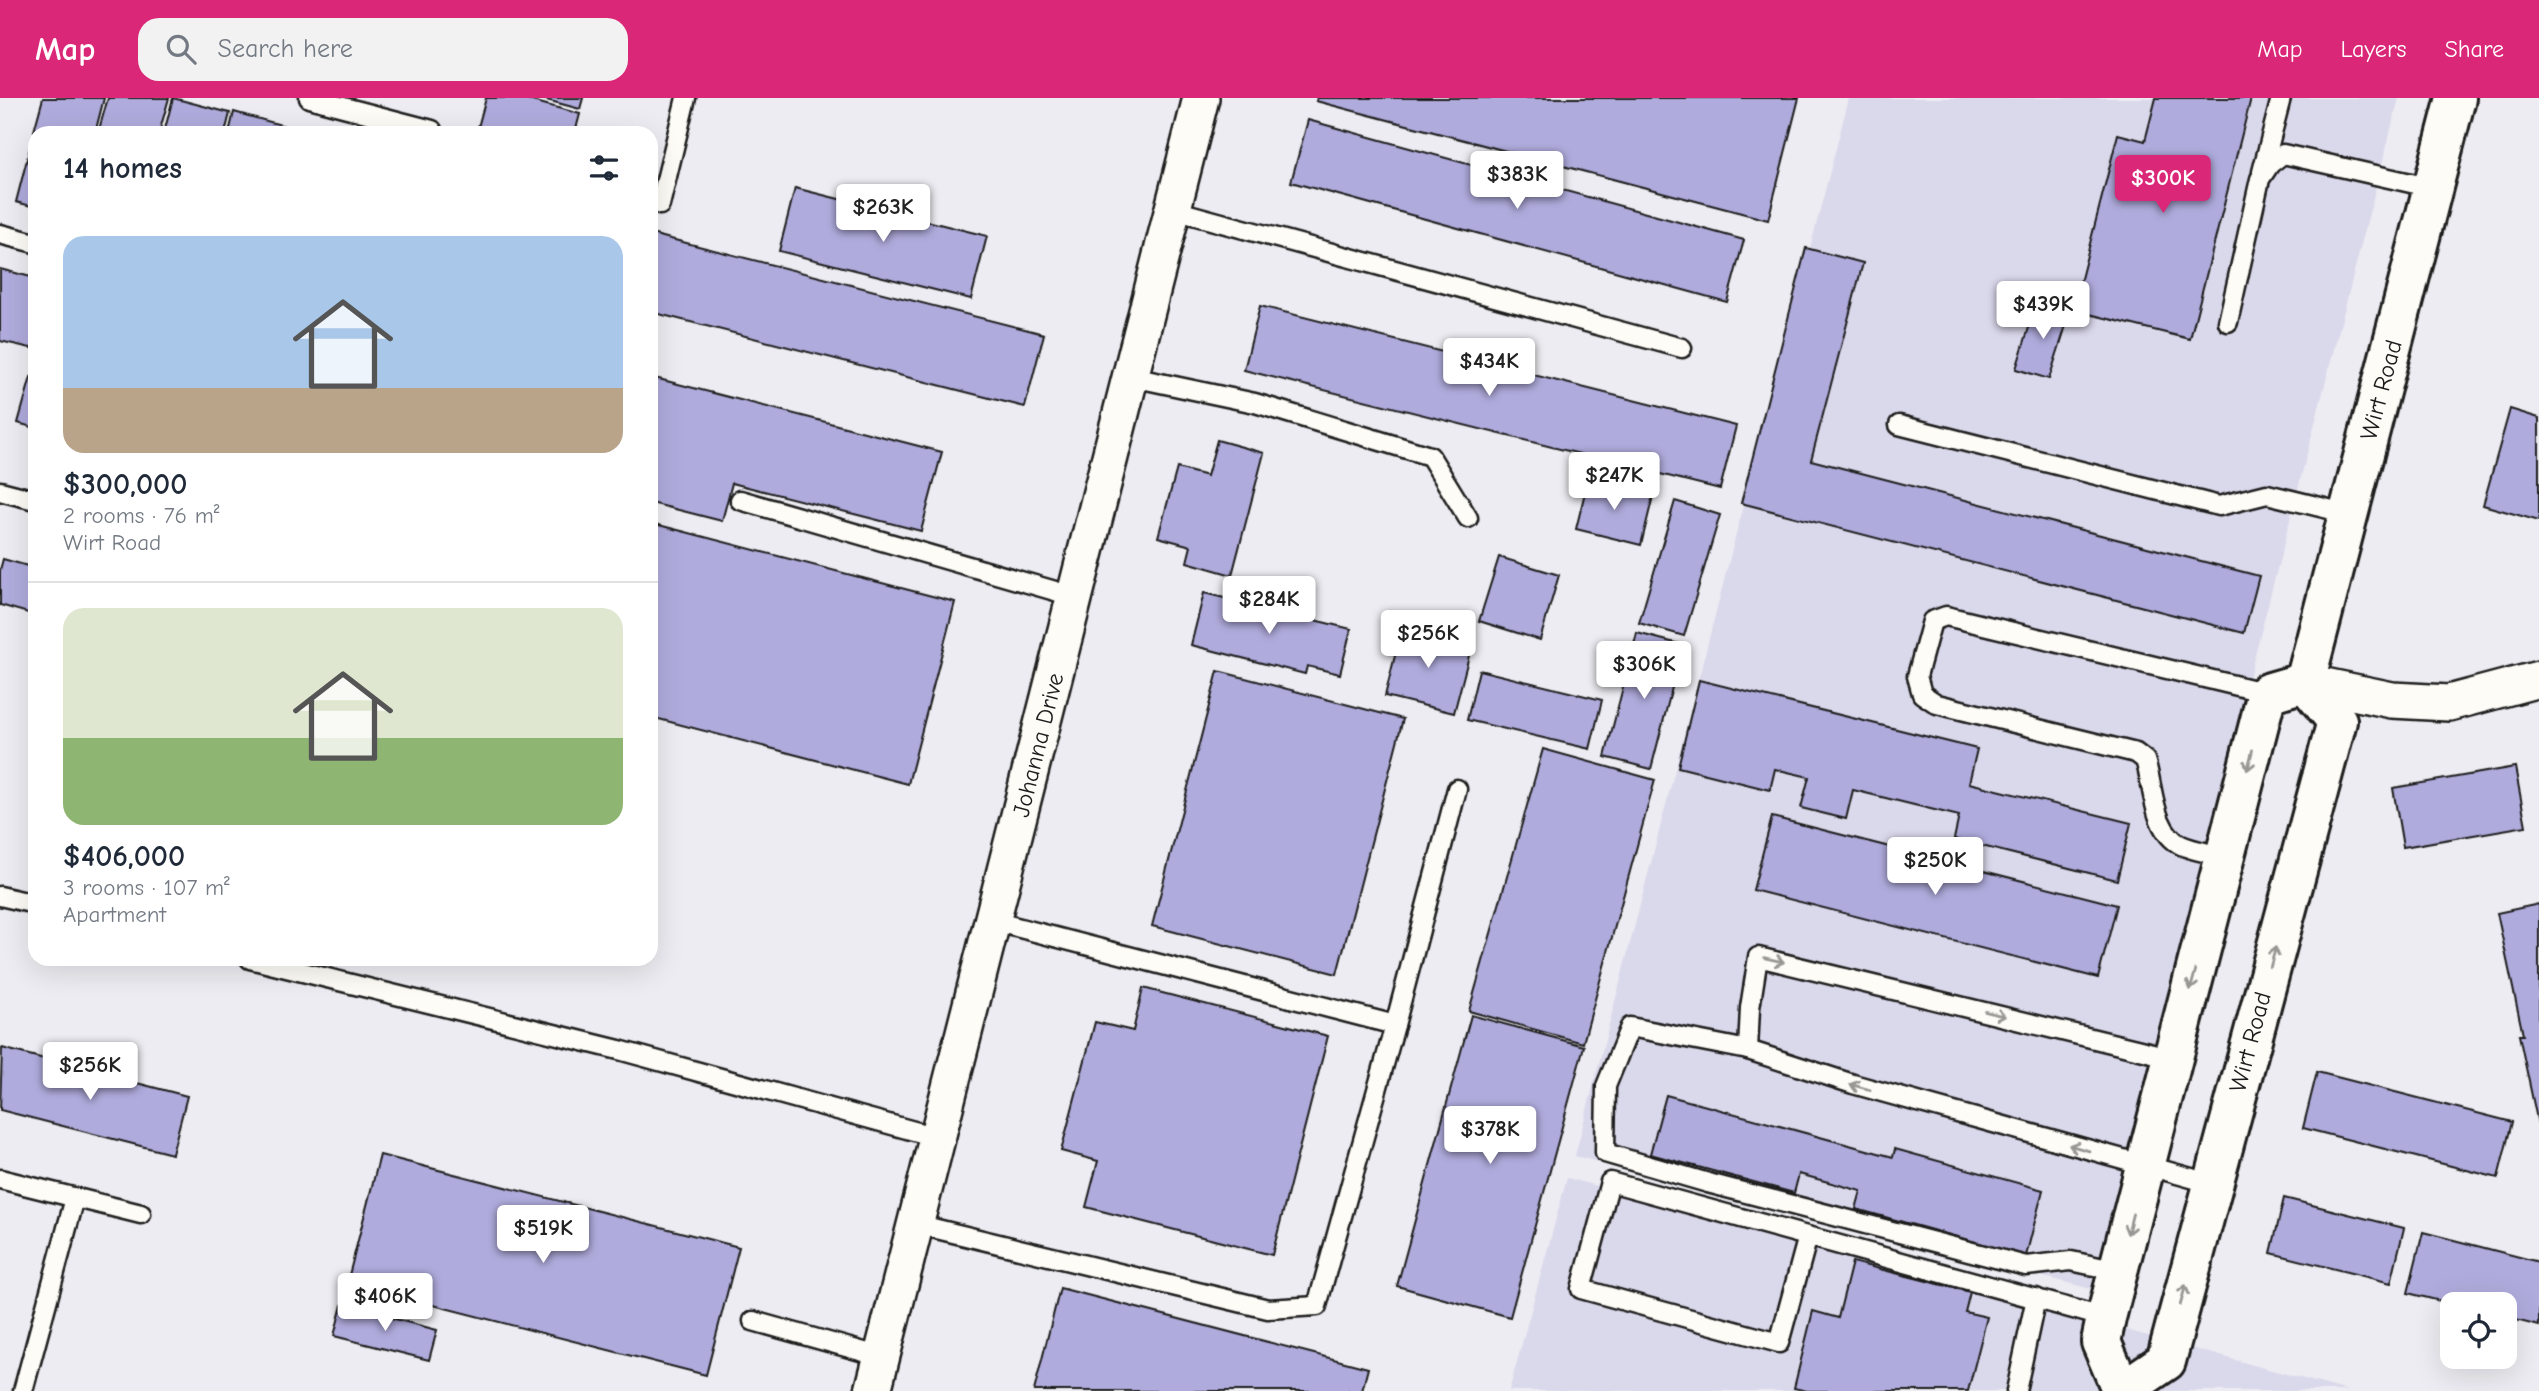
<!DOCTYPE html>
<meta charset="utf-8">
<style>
:root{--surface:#fff;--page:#f2f2f3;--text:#1f2937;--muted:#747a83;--line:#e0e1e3;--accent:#db2777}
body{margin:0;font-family:"Comic Neue",sans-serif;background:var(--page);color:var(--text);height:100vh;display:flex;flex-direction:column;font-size:26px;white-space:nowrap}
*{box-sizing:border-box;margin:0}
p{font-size:23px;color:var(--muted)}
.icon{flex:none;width:38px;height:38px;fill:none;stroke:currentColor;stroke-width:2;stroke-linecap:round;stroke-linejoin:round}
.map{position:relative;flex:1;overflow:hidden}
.details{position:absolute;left:28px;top:28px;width:630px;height:840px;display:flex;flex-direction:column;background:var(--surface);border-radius:21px;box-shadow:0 7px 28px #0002}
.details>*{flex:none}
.tools{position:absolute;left:2440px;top:1194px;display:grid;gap:14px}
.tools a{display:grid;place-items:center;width:77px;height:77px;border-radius:14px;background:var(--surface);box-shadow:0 7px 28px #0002;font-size:35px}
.price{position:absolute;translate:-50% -60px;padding:0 16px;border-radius:7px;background:#fff;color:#222;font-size:23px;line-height:46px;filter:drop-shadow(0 2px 4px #0008)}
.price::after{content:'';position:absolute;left:50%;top:42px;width:21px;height:16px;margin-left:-10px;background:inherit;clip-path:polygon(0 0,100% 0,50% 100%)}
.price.active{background:var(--accent);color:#fff}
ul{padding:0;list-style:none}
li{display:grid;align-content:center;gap:14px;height:371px;padding:0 35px}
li+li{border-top:2px solid var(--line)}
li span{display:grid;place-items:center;height:217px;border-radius:21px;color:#555}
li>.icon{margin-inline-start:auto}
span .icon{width:126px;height:126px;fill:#fffc;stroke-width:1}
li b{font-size:30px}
h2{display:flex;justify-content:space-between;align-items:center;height:84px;padding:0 35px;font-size:30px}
header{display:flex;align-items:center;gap:42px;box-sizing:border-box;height:98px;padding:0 35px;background:var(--accent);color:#fff}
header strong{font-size:33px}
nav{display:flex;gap:38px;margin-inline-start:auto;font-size:24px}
.search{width:490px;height:63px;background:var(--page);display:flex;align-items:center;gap:18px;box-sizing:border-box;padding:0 24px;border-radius:21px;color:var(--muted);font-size:26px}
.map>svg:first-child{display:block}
.built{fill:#dad8eb}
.building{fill:#afabdc;stroke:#1c1c1c;stroke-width:2}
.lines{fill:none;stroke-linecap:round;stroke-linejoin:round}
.service-casing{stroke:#1c1c1c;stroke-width:23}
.minor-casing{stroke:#1c1c1c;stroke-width:40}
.secondary-casing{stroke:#1c1c1c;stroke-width:44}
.service{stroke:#fdfcf7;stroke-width:18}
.minor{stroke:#fdfcf7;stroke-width:35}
.secondary{stroke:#fdfcf7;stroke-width:38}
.oneway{stroke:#989794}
.labels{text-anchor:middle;stroke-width:5;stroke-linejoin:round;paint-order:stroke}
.street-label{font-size:24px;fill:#1c1c1c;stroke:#fdfcf7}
</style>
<header>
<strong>Map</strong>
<div class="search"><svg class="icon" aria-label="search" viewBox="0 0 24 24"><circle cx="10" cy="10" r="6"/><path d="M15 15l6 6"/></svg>Search here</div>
<nav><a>Map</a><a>Layers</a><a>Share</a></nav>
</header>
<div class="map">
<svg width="2539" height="1293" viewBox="0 0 2539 1293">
<rect width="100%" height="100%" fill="#edecf2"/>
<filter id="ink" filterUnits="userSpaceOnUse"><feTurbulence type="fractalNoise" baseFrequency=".0143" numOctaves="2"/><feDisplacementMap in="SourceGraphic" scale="14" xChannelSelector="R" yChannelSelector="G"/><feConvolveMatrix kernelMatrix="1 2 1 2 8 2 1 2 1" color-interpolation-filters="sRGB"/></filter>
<g filter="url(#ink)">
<g class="built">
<polygon points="1849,0 2399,0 2091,1191 1575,1058"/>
<polygon points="1567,1080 2083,1220 2348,1293 1509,1293"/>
</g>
<g class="building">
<polygon points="43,0 104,0 95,35 42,35 34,33"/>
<polygon points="108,0 169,0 159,35 98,35"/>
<polygon points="173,0 230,15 225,35 164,35"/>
<polygon points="486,0 521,0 580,16 575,35 484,35 477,33"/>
<polygon points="539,0 583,0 580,11"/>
<polygon points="1317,0 1799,0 1768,122 1316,3"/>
<polygon points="2156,0 2251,0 2190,241 2073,212 2118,36 2145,43"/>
<polygon points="234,14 292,30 290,35 229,35"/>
<polygon points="1308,22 1744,142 1727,204 1291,84"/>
<polygon points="33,38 35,39 35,109 16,104"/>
<polygon points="795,90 987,138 971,201 779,153"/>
<polygon points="651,136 1044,236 1025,309 651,214"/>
<polygon points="1806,150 1863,165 1811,362 2259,478 2244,535 1741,405"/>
<polygon points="0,171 35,180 35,251 0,243"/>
<polygon points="2037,204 2070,215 2049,281 2016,271"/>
<polygon points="1260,208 1736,328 1720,391 1244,272"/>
<polygon points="31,279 35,280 35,330 18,325"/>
<polygon points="651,279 942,354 921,433 732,385 722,423 651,405"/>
<polygon points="2510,311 2539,320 2539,423 2483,407"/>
<polygon points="1217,342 1264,355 1232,477 1187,464 1191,448 1158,439 1177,370 1207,378"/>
<polygon points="1588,382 1653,398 1641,447 1576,431"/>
<polygon points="1675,403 1720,417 1684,538 1639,525"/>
<polygon points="651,425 955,504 908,686 651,619"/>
<polygon points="1499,459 1559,477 1540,542 1479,523"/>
<polygon points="3,461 35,470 35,517 0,507 0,472"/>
<polygon points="1204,495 1351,531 1340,576 1307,568 1305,576 1191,547"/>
<polygon points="1402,529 1472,546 1454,615 1385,598"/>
<polygon points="1637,535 1683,547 1651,671 1605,659"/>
<polygon points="1479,572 1602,602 1590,651 1467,622"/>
<polygon points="1218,573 1403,621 1337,876 1152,828"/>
<polygon points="1699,582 1977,651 1969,685 2131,725 2117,782 1954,741 1959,718 1853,692 1846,721 1801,710 1809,679 1775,671 1770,692 1678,669"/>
<polygon points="1543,651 1655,682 1583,945 1469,913"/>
<polygon points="2515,669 2526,728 2403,749 2393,690"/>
<polygon points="1772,719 2117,807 2098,880 1753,792"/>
<polygon points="2539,806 2539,1026 2538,1026 2519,937 2523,937 2497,815"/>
<polygon points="1143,890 1328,938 1272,1157 1086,1109 1098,1063 1061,1053 1095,924 1133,933"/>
<polygon points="1471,917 1584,948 1510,1219 1397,1188"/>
<polygon points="2,950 187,998 172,1056 0,1012"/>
<polygon points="2317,974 2512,1024 2498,1080 2303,1030"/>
<polygon points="1666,997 1893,1059 1895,1051 2043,1092 2026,1158 1856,1111 1861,1093 1799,1076 1794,1095 1650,1056"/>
<polygon points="380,1057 739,1149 706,1277 347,1185"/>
<polygon points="2284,1100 2404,1130 2391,1185 2271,1155"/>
<polygon points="2423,1134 2539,1164 2539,1228 2504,1219 2504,1206 2452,1206 2408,1195"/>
<polygon points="1852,1164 1970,1194 1965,1214 1987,1219 1968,1293 1807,1293 1794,1290 1813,1213 1838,1220"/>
<polygon points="1060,1190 1368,1270 1362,1293 1034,1293"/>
<polygon points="342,1207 437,1232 429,1262 334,1238"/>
</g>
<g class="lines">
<g class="service-casing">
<g id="service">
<polyline points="309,0 432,32 432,35"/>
<polyline points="2262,74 2281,0"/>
<polyline points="660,107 686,0"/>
<polyline points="1174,112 1682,250"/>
<polyline points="0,136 35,145"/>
<polyline points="2228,224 2260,81 2270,66 2283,56 2433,90"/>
<polyline points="1132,279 1255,305 1430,358 1468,420"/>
<polyline points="1899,327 2219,408 2267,396 2349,416"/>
<polyline points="0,393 35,402"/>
<polyline points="740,402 1076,499"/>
<path d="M 2225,759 C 2211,755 2194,753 2181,747 C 2152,732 2154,688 2145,662 L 2136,655 L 1937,606 L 1922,596 L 1917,578 L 1932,523 L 1946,518 L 2267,595"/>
<polyline points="0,798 35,806"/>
<polyline points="993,823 1395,927 1457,691"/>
<polyline points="250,861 619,952 936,1039"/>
<polyline points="1748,952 1630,929 1606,988 1605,1055 1708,1085 2026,1168 2071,1163 2118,1173"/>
<polyline points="2173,960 1758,859 1750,910 1748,952 1853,986 2213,1086"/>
<polyline points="0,1081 141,1116"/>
<polyline points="916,1126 1268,1211 1317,1208 1395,927"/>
<polyline points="1808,1138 1779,1245 1581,1191 1610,1084 2106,1220"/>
<polyline points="753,1223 882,1259"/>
<polyline points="23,1293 75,1100"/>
<polyline points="2016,1293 2036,1200"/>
</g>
</g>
<g class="minor-casing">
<g id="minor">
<polyline points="2305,584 2392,602 2449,605 2539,581"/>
<polyline points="873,1293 1201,0"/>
</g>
</g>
<g class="secondary-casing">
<g id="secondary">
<polyline points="2305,584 2456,0"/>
<polyline points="2122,1293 2166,1263 2337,623 2305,584"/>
<polyline points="2122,1293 2101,1244 2106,1220 2267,595 2305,584"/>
</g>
</g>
<use href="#service" class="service"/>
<use href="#minor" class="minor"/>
<use href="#secondary" class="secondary"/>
</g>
<defs><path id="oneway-shaft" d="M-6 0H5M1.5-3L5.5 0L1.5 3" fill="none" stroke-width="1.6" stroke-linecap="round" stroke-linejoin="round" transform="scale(1.75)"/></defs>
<g class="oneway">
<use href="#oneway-shaft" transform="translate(2250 662) rotate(104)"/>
<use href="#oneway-shaft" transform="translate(2273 859) rotate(-75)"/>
<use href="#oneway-shaft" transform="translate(1774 862) rotate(13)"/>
<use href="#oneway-shaft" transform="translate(2193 882) rotate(105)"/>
<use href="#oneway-shaft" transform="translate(1995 916) rotate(14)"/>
<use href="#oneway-shaft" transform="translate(1860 989) rotate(-164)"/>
<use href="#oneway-shaft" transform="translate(2079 1050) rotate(-164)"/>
<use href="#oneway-shaft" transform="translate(2130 1126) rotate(104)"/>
<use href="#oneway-shaft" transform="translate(2183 1197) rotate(-75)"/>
</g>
</g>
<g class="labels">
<g class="street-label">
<text transform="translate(2381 292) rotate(-75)" y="8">Wirt Road</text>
<text transform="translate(1038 647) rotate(-76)" y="8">Johanna Drive</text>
<text transform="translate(2250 944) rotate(-75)" y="8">Wirt Road</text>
</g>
</g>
</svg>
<div class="tools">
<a><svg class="icon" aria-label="locate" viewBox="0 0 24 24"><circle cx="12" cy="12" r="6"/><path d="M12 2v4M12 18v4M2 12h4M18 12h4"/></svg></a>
</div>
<b class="price" style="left:1517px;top:113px">$383K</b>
<b class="price active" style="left:2163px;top:117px">$300K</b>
<b class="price" style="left:883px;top:146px">$263K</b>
<b class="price" style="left:2043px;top:243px">$439K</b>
<b class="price" style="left:1489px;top:300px">$434K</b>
<b class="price" style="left:1614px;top:414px">$247K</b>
<b class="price" style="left:1269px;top:538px">$284K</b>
<b class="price" style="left:1428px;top:572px">$256K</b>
<b class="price" style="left:1644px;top:603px">$306K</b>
<b class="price" style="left:1935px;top:799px">$250K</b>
<b class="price" style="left:90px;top:1004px">$256K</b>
<b class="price" style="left:1490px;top:1068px">$378K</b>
<b class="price" style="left:543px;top:1167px">$519K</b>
<b class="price" style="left:385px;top:1235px">$406K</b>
<section class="details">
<h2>14 homes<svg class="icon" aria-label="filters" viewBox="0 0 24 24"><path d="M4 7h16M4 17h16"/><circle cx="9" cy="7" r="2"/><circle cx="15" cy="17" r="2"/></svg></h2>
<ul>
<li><span style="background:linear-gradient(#a9c7e8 70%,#b9a48a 0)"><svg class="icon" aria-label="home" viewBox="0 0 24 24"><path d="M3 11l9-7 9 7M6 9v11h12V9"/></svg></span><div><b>$300,000</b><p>2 rooms · 76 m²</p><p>Wirt Road</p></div></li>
<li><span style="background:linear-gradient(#dfe7d0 60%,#8fb573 0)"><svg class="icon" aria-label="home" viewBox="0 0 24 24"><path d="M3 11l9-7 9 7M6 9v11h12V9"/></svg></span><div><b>$406,000</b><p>3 rooms · 107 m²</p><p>Apartment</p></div></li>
</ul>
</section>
</div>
